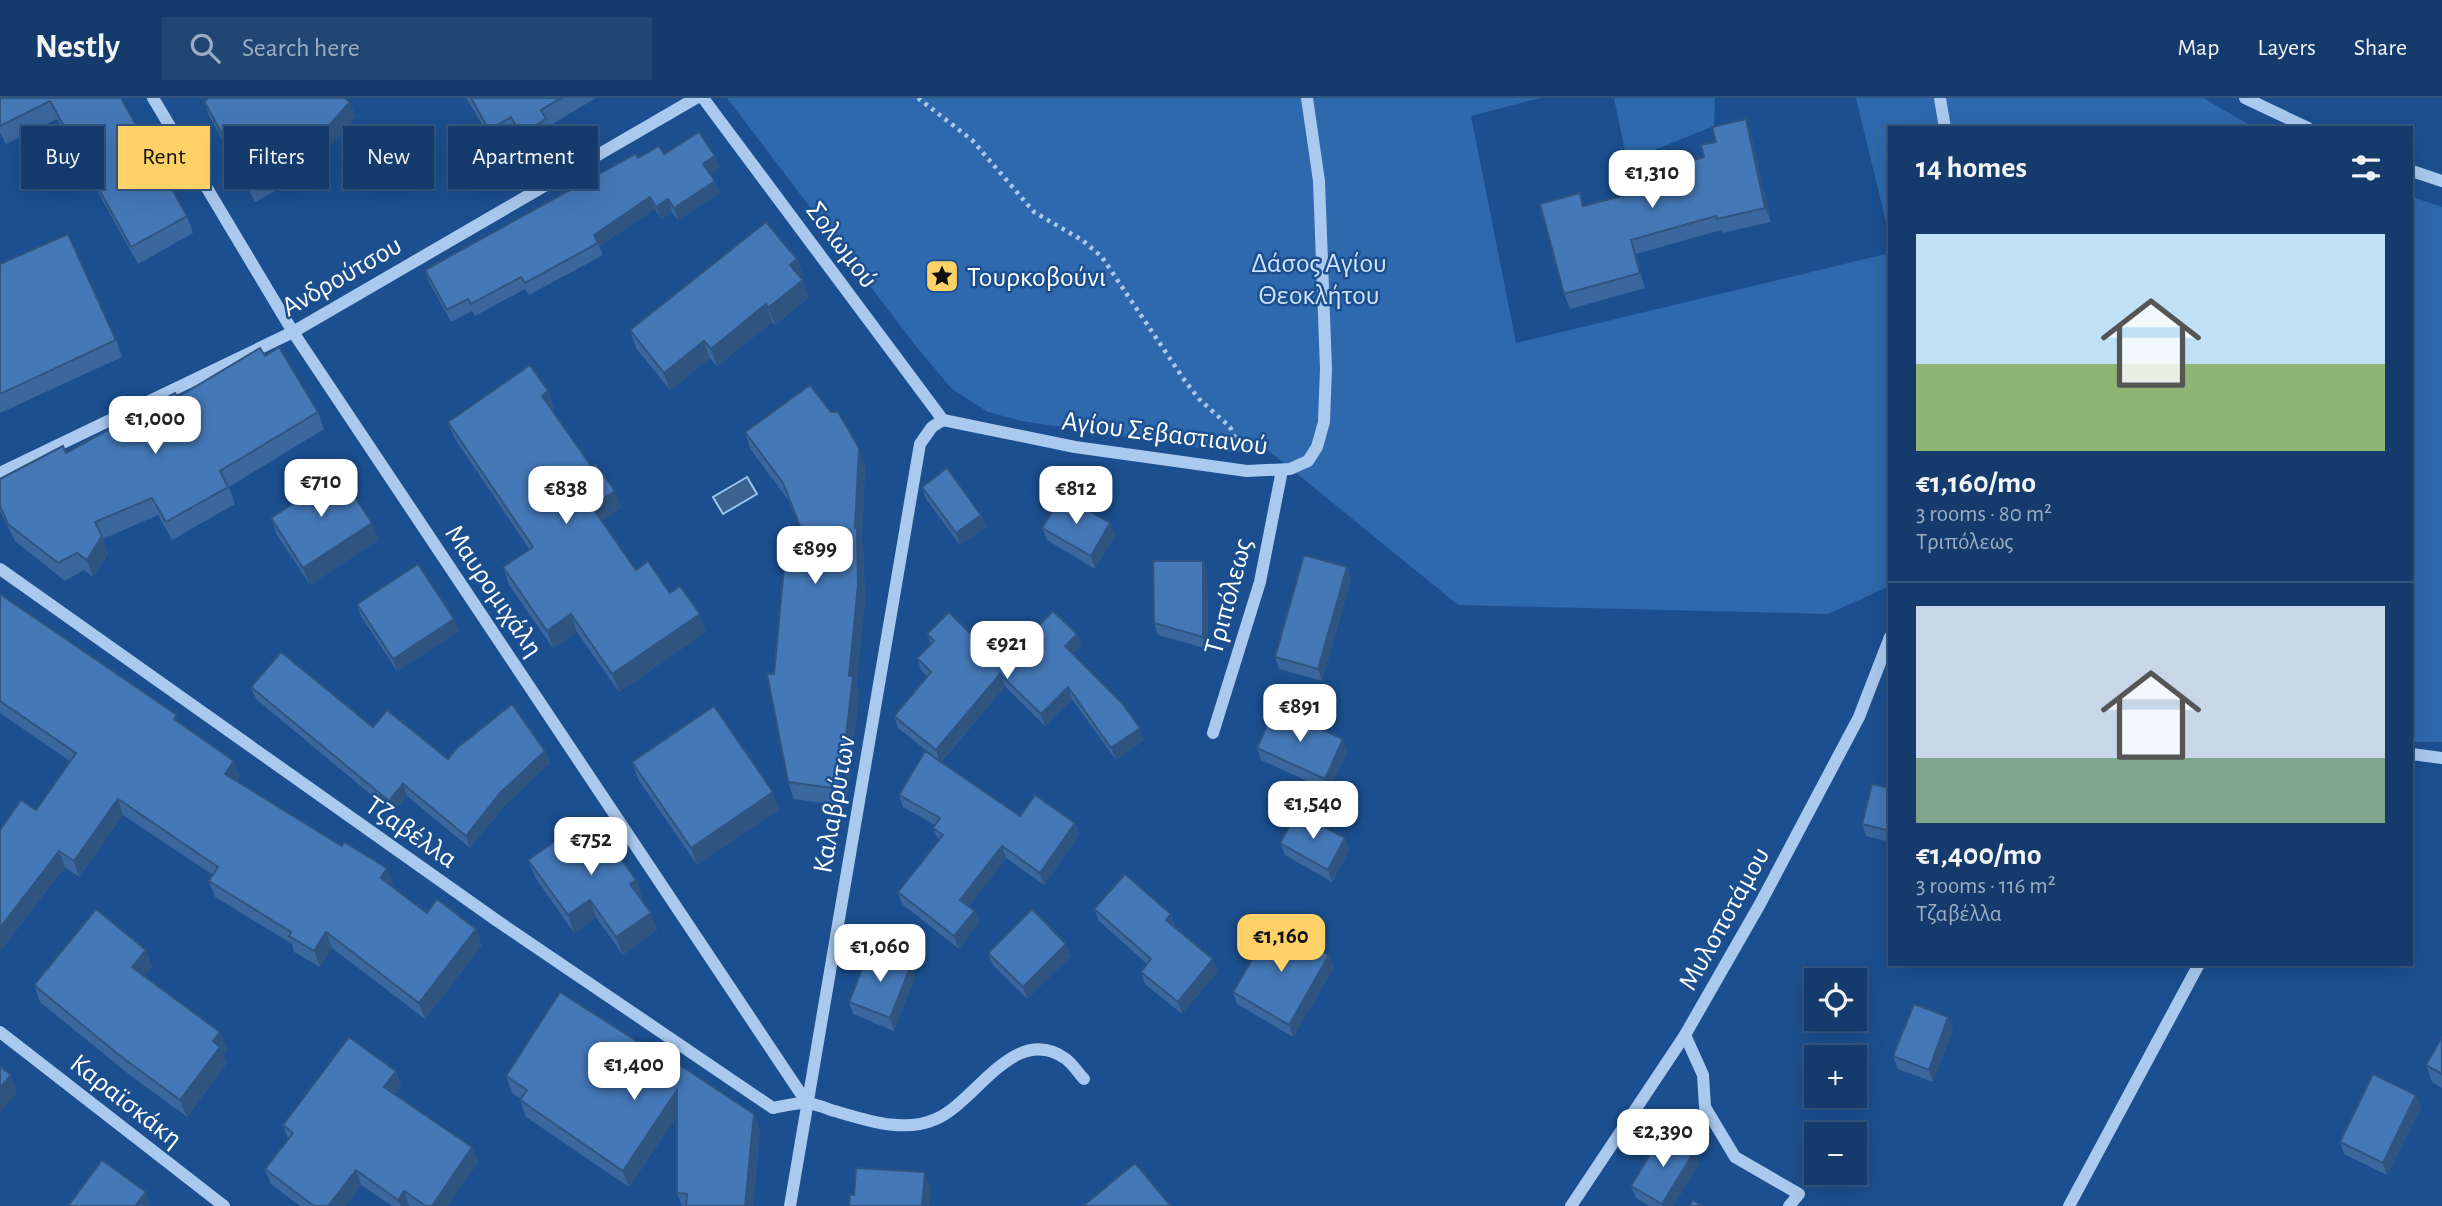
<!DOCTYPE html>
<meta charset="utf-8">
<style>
:root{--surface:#143b6b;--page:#214673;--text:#f1f3f6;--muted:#9dadc1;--line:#33557e;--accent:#ffd166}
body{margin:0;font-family:"Alegreya Sans",sans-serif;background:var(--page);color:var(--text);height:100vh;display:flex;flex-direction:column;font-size:26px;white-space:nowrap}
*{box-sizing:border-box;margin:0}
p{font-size:23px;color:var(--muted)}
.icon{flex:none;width:38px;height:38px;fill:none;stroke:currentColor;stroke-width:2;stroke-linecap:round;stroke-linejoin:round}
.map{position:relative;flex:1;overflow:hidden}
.details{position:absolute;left:1888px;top:28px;width:525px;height:840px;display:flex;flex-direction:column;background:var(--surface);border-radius:0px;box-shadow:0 7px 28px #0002,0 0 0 2px var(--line)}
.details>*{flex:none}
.top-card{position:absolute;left:21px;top:28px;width:665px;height:63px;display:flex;gap:14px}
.controls{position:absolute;left:1804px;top:870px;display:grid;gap:14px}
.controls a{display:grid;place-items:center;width:63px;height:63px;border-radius:0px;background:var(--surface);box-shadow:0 7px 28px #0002,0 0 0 2px var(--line);font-size:35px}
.price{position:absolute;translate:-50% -60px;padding:0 16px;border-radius:14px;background:#fff;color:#222;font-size:23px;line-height:46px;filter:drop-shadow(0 2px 4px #0008)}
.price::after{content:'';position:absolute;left:50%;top:42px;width:21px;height:16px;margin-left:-10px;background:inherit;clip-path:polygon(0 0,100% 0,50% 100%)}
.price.current{background:var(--accent);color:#111}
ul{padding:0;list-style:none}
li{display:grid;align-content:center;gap:14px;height:371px;padding:0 28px}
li+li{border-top:2px solid var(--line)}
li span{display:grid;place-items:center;height:217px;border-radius:0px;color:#555}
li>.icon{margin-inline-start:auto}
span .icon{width:126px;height:126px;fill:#fffc;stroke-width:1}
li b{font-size:30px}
h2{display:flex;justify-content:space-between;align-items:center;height:84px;padding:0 28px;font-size:30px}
.chip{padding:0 24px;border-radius:0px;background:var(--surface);box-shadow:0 7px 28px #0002,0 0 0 2px var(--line);font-size:24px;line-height:63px}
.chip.current{background:var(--accent);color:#111}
header{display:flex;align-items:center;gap:42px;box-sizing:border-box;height:98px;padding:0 35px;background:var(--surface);border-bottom:2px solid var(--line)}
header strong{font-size:33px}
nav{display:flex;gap:38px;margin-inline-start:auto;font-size:24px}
.search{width:490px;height:63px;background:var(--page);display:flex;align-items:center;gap:18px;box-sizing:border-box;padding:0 24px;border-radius:0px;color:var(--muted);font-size:26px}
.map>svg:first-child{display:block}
.green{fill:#2e69ad}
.water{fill:#3c6290;stroke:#9cc4f0;stroke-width:2}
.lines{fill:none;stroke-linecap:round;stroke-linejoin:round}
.path{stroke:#a9c9ee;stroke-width:4.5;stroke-dasharray:3.5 5;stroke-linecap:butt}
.minor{stroke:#a9c9ee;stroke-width:12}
.wall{fill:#3a679d}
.shaded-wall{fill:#305480}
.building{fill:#4478b7;stroke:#305480;stroke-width:2}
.labels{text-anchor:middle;stroke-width:5;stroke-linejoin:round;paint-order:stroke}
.street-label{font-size:28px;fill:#fff;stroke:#1b4f8f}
.park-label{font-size:28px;fill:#cfe3fa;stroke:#1b4f8f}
.poi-label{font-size:28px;fill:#fff;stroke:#1b4f8f;text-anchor:start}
</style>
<header>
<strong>Nestly</strong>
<div class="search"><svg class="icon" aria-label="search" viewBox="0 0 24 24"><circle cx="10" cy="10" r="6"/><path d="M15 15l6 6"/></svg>Search here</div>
<nav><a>Map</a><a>Layers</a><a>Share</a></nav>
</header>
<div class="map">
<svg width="2442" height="1108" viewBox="0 0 2442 1108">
<rect width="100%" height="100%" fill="#1b4f8f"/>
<g class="green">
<polygon points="727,0 1541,0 1471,18 1516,245 1890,155 1890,488 1828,516 1458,507 1268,352 1228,354 1022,323 988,314 952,291 915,247"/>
<polygon points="1614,0 1715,0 1714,28 1627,63"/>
<polygon points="1856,0 2203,0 2255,30 1890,30 1890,141"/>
<polygon points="2412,99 2442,109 2442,644 2412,644"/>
</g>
<polygon class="water" points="747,379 757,396 723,416 713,399"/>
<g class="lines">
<polyline class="path" points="918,0 972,42 1034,114 1082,142 1102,159 1185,283 1199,301 1230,329 1238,347"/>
<g class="minor">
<polyline points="153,0 293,234 807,1005"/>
<polyline points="703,0 943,322"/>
<polyline points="1940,0 1945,30"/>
<polyline points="2245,0 2308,30"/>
<polyline points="2412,73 2442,83"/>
<polyline points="943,322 1075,349 1247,373 1290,371 1308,363 1317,349 1324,324 1326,271 1319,83 1307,0"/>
<polyline points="0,375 293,234 696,0"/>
<path d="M 0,471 L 496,822 L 773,1010 C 783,1008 794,1005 805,1005 C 813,1005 823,1009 831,1012 C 864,1021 902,1036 936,1021 C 977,1003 1015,924 1066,961 C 1073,966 1078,975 1084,981"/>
<polyline points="1213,635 1260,484 1282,372"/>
<polyline points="2412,656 2442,660"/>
<polyline points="0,934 224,1108"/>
<polyline points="1685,937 1703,977 1705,1009 1735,1059 1799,1096 1789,1108"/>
<polyline points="790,1108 920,346 932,329 943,322"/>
<polyline points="1571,1108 1685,937 1760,806 1859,619 1890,539"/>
<polyline points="2069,1108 2199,866"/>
</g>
</g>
<g class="wall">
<polygon points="0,0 121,0 187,118 193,135 138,166 57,21 6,46 0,35"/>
<polygon points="466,0 596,0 549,28 552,38 527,53 517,36 496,49"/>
<polygon points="204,3 350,4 355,19 325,54 329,64 255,104 236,69 231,57 209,18"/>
<polygon points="1751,36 1771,124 1722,135 1721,132 1636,156 1645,190 1570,211 1564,196 1657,89 1704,59"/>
<polygon points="664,56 715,58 719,70 710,76 715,83 719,95 678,122 672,114 661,121 655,111 599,148 603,157 529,197 525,191 475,218 472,213 451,224 429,184 425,172 638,60"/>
<polygon points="797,161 803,179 801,180 809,199 775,227 772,224 717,268 710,260 670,292 636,250 630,232"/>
<polygon points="0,166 116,242 122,259 0,315"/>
<polygon points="265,258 318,314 324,331 229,389 235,406 172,442 158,417 103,441 108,456 93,479 84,472 65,483 15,443 0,413 0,381 66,355 178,299"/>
<polygon points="548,293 554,311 552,312 592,369 615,393 621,410 602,423 636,472 670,495 706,534 619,594 577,534 553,550 509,487 503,469 530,452 455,341 448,324"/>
<polygon points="745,334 865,367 862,442 863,446 865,504 856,587 859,595 846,708 794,701 788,684 774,576 813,461 789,403 751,352"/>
<polygon points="308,387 372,425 378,442 310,487 277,437 271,420 311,394"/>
<polygon points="922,389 981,417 986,429 960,447 926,401"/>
<polygon points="1042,430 1115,437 1095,471 1047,442"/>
<polygon points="1203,463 1207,475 1208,551 1158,537 1154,525"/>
<polygon points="1347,469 1351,481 1322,583 1279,571 1275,559"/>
<polygon points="0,496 180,625 240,679 237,683 393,785 391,788 427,815 482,847 425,921 332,850 320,869 294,854 292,846 215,799 209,783 213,777 123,717 79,779 65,769 0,853 0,732 36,712 70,663 0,615"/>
<polygon points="357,506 459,533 397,573 361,518"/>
<polygon points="927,536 1001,566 1077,536 1081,548 1073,556 1144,642 1116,662 1072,601 1045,628 1005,588 941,664 1020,718 1075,725 1079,737 1044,787 1006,760 969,808 975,813 979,825 959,851 902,806 898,794 939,743 933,730 935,727 903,709 899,697 933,658 898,630 894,618 927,578 921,572 917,560 931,546"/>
<polygon points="251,589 373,629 448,661 545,653 550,665 505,707 470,750 407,698 393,715 256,601"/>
<polygon points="1257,650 1347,653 1329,693 1261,662"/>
<polygon points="632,664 779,712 697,767 638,681"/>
<polygon points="1890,690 1890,744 1866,738 1862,726"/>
<polygon points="1345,740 1349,752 1332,784 1285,757 1280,745"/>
<polygon points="528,762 636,782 642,799 640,801 651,815 657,832 623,857 596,819 574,835 535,779"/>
<polygon points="1094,811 1171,816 1175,828 1174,829 1218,873 1182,916 1145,886 1141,874 1147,866 1099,823"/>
<polygon points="146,852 152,869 145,878 227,951 223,957 226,966 187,1019 126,974 40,904 34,887"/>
<polygon points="988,855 1071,858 1027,901 993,867"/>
<polygon points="1329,857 1334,870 1293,939 1237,906 1233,894"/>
<polygon points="911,867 915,879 894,933 853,916 849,904"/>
<polygon points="1953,931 1933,984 1898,971 1893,958"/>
<polygon points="2442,939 2442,990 2432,984 2426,967"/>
<polygon points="396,973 401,987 395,996 472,1049 478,1064 447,1108 392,1108 361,1087 345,1108 300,1108 271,1086 265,1071 288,1041 283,1027"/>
<polygon points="506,978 760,1032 753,1108 682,1108 677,1095 677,1018 629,1089 526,1019 520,1002 521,1001 512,995"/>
<polygon points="2416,997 2421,1009 2387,1077 2344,1056 2340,1044"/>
<polygon points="1694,1054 1699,1066 1673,1108 1649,1108 1636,1100 1631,1088"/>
</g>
<g class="shaded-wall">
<polygon points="350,4 355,19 325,54 318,40"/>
<polygon points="1746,21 1751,36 1771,124 1765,110"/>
<polygon points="715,58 719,70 707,78 703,66"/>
<polygon points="715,83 719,95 678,122 674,110"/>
<polygon points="650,99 655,111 599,148 594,137"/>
<polygon points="668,101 672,114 661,121 656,109"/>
<polygon points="1631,142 1636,156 1645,190 1640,175"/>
<polygon points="797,161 803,179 797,184 790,167"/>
<polygon points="803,182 809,199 775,227 768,210"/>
<polygon points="766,206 772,224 717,268 711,251"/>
<polygon points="704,243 710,260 670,292 664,275"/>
<polygon points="548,293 554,311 548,315 542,298"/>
<polygon points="859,350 865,367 862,442 863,446 865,504 856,587 859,595 846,708 840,691 849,578"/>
<polygon points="615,393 621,410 598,426 592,409"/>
<polygon points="981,417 986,429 960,447 956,435"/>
<polygon points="372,425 378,442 310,487 303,470"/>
<polygon points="1110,425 1115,437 1095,471 1091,458"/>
<polygon points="102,438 108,456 93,479 87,462"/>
<polygon points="1203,463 1207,475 1208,551 1203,539"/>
<polygon points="1347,469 1351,481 1322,583 1318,571"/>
<polygon points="571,516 577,534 553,550 547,533"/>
<polygon points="700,516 706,534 619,594 612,576"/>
<polygon points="454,521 459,533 397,573 393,561"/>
<polygon points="1077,536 1081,548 1069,560 1065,548"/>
<polygon points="1000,576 1005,588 940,664 936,652"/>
<polygon points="1068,589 1072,601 1045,628 1041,616"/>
<polygon points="1140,630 1144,642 1116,662 1111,650"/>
<polygon points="1343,641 1347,653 1329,693 1325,681"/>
<polygon points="545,653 550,665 505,707 470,750 466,738 500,695"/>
<polygon points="234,663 240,679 231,692 225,676"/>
<polygon points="403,686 407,698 393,715 389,703"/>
<polygon points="773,694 779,712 697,767 691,750"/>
<polygon points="118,701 123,717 79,779 74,763"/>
<polygon points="1075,725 1079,737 1044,787 1040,775"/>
<polygon points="1345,740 1349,752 1332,784 1328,772"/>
<polygon points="1002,748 1006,760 965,814 960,802"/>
<polygon points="59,753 65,769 0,853 0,830"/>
<polygon points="387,770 393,785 387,796 381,780"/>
<polygon points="636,782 642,799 636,803 630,786"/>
<polygon points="590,802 596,819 574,835 568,817"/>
<polygon points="975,813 979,825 959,851 954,838"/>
<polygon points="651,815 657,832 623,857 616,839"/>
<polygon points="1171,816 1175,828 1170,834 1166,822"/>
<polygon points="476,831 482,847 425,921 419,905"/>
<polygon points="326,834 332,850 320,869 314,853"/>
<polygon points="1066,846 1071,858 1027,901 1023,889"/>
<polygon points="146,852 152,869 139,886 132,869"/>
<polygon points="1329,857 1334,870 1293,939 1289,927"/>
<polygon points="1213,861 1218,873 1182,916 1178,904"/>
<polygon points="911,867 915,879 894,933 890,920"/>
<polygon points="1948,919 1953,931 1933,984 1929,972"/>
<polygon points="220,934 227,951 223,957 226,966 187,1019 180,1002 213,943"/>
<polygon points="396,973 401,987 390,1004 384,989"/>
<polygon points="11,977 17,994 0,1016 0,990"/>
<polygon points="677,992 683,1009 629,1089 623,1073"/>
<polygon points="2416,997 2421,1009 2387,1077 2383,1065"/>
<polygon points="754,1016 760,1032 753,1108 745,1108"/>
<polygon points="472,1049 478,1064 447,1108 432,1108"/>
<polygon points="1694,1054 1699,1066 1673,1108 1663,1108 1662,1106"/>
<polygon points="356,1072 361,1087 345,1108 328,1108"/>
<polygon points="925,1074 931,1092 930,1108 922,1108"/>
<polygon points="404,1093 409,1108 401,1108 398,1102"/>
<polygon points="146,1094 150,1108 135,1108"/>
</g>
<g class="building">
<polygon points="0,0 121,0 187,118 131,149 50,3 0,28"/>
<polygon points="209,0 345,0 350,4 318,40 323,49 250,90 230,55 232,54 204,3"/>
<polygon points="471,0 561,0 541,12 546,21 521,36 511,19 489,32"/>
<polygon points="1746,21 1765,110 1717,121 1716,118 1631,142 1640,175 1564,196 1540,106 1580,95 1583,108 1657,89 1653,74 1704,59 1701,47 1716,44 1712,29"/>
<polygon points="699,34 715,58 703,66 715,83 674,110 668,101 656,109 650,99 594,137 598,145 525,185 521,179 471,206 468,201 447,212 425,172 635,56 638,60 659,48 664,56"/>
<polygon points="766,124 797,161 790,167 803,182 768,210 766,206 711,251 704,243 664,275 630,232"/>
<polygon points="68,136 116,242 0,296 0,166"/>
<polygon points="279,249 318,314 220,373 228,389 166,424 152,400 95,424 102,438 87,462 77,455 58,465 8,426 0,408 0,381 63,348 66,355 175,295 178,299 260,250 265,258"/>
<polygon points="530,267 548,293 542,298 592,369 596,366 615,393 592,409 636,472 648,463 670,495 680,488 700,516 612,576 571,516 547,533 503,469 533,449 448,324"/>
<polygon points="810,287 831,314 838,314 859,350 855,430 857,428 858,487 849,578 853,578 840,691 788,684 767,576 774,576 785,459 813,461 783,385 745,334"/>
<polygon points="335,369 372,425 303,470 271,420 312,393 308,387"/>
<polygon points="947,370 981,417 956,435 922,389"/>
<polygon points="1062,397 1110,425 1091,458 1042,430"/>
<polygon points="1304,457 1347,469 1318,571 1275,559"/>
<polygon points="1153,463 1203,463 1203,539 1154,525"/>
<polygon points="418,466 454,521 393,561 357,506"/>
<polygon points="0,496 177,617 174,621 234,663 225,676 342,748 344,744 387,770 381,780 427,815 437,801 476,831 419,905 326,834 314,853 289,838 291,834 209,783 218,769 118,701 74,763 59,753 0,830 0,732 21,702 36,712 76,655 0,603"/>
<polygon points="1053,513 1077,536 1065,548 1122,605 1140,630 1111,650 1068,589 1041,616 1000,576 936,652 894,618 931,574 917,560 934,543 927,536 949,514 1001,566"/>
<polygon points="281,554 373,629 387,612 448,661 457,650 512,606 545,653 500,695 466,738 403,686 389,703 251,589"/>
<polygon points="714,608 773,694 691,750 632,664"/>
<polygon points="1275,610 1343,641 1325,681 1257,650"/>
<polygon points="925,653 1020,718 1035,697 1075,725 1040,775 1002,748 960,802 975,813 954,838 898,794 943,737 933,730 940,720 899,697"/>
<polygon points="1872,686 1890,690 1890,733 1862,726"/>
<polygon points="1297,714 1345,740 1328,772 1280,745"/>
<polygon points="591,718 636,782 630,786 651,815 616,839 590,802 568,817 528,762"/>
<polygon points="1125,776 1171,816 1166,822 1213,861 1178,904 1141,874 1151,861 1094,811"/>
<polygon points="96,811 146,852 132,869 220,934 213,943 220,949 180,1002 119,957 34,887"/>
<polygon points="1032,811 1066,846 1023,889 988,855"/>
<polygon points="1273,825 1329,857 1289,927 1233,894"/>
<polygon points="870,851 911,867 890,920 849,904"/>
<polygon points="560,894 643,947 645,944 754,1016 745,1108 686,1108 687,1096 677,1095 677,992 623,1073 520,1002 527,992 506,978"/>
<polygon points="1914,906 1948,919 1929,972 1893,958"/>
<polygon points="349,939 396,973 384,989 472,1049 432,1108 426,1108 404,1093 398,1102 356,1072 328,1108 314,1108 265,1071 293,1035 283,1027"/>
<polygon points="2442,939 2442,976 2426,967"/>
<polygon points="0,968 11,977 0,990"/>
<polygon points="2373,976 2416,997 2383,1065 2340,1044"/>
<polygon points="1663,1035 1694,1054 1662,1106 1631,1088"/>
<polygon points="102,1062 146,1094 135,1108 68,1108"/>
<polygon points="1135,1065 1171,1108 1083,1108"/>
<polygon points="856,1070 925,1074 922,1108 849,1108 850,1096 854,1097"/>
<polygon points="1693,1102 1702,1108 1689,1108"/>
</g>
<defs>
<g id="sight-square" transform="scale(1.75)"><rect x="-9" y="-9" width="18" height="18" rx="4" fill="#ffd166" stroke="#1b4f8f"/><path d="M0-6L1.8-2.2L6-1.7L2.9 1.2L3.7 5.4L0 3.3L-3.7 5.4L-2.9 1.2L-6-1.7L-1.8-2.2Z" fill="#111"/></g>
</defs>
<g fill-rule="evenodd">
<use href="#sight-square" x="942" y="178"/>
</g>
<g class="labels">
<g class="street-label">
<text transform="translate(843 146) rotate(53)" y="10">Σολωμού</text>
<text transform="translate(341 177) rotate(-30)" y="10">Ανδρούτσου</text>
<text transform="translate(1165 334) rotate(7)" y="10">Αγίου Σεβαστιανού</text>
<text transform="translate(495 492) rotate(56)" y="10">Μαυρομιχάλη</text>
<text transform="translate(1227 498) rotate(-75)" y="10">Τριπόλεως</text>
<text transform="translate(833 706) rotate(-80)" y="10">Καλαβρύτων</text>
<text transform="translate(412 733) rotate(35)" y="10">Τζαβέλλα</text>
<text transform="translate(1723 820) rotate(-61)" y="10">Μυλοποτάμου</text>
<text transform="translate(127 1002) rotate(38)" y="10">Καραϊσκάκη</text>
</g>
<g class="park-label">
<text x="1319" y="174">Δάσος Αγίου<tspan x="1319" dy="32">Θεοκλήτου</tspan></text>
</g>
<g class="poi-label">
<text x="967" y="188">Τουρκοβούνι</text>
</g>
</g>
</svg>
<div class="controls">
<a><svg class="icon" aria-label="locate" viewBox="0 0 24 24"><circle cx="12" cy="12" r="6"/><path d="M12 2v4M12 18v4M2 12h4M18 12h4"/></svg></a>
<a>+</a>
<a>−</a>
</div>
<b class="price" style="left:1652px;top:112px">€1,310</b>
<b class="price" style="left:155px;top:358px">€1,000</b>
<b class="price" style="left:321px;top:421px">€710</b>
<b class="price" style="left:566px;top:428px">€838</b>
<b class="price" style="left:1076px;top:428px">€812</b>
<b class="price" style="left:815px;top:488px">€899</b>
<b class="price" style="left:1007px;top:583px">€921</b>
<b class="price" style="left:1300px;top:646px">€891</b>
<b class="price" style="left:1313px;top:743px">€1,540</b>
<b class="price" style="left:591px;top:779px">€752</b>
<b class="price current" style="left:1281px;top:876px">€1,160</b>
<b class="price" style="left:880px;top:886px">€1,060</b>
<b class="price" style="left:634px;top:1004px">€1,400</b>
<b class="price" style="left:1663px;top:1071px">€2,390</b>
<div class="top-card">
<a class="chip">Buy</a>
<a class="chip current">Rent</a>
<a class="chip">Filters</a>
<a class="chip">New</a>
<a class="chip">Apartment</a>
</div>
<section class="details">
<h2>14 homes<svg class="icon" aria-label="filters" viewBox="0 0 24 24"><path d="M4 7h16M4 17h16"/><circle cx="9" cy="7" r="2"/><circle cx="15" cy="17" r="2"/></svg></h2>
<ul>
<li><span style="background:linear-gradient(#bfe0f5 60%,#8fb573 0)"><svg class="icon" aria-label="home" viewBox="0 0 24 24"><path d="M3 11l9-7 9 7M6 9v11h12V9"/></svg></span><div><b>€1,160/mo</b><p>3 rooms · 80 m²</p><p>Τριπόλεως</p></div></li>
<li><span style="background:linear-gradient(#c9d6e8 70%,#7fa58c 0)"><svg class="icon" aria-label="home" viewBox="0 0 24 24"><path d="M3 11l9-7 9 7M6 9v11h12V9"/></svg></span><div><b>€1,400/mo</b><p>3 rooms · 116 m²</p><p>Τζαβέλλα</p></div></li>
</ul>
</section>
</div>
